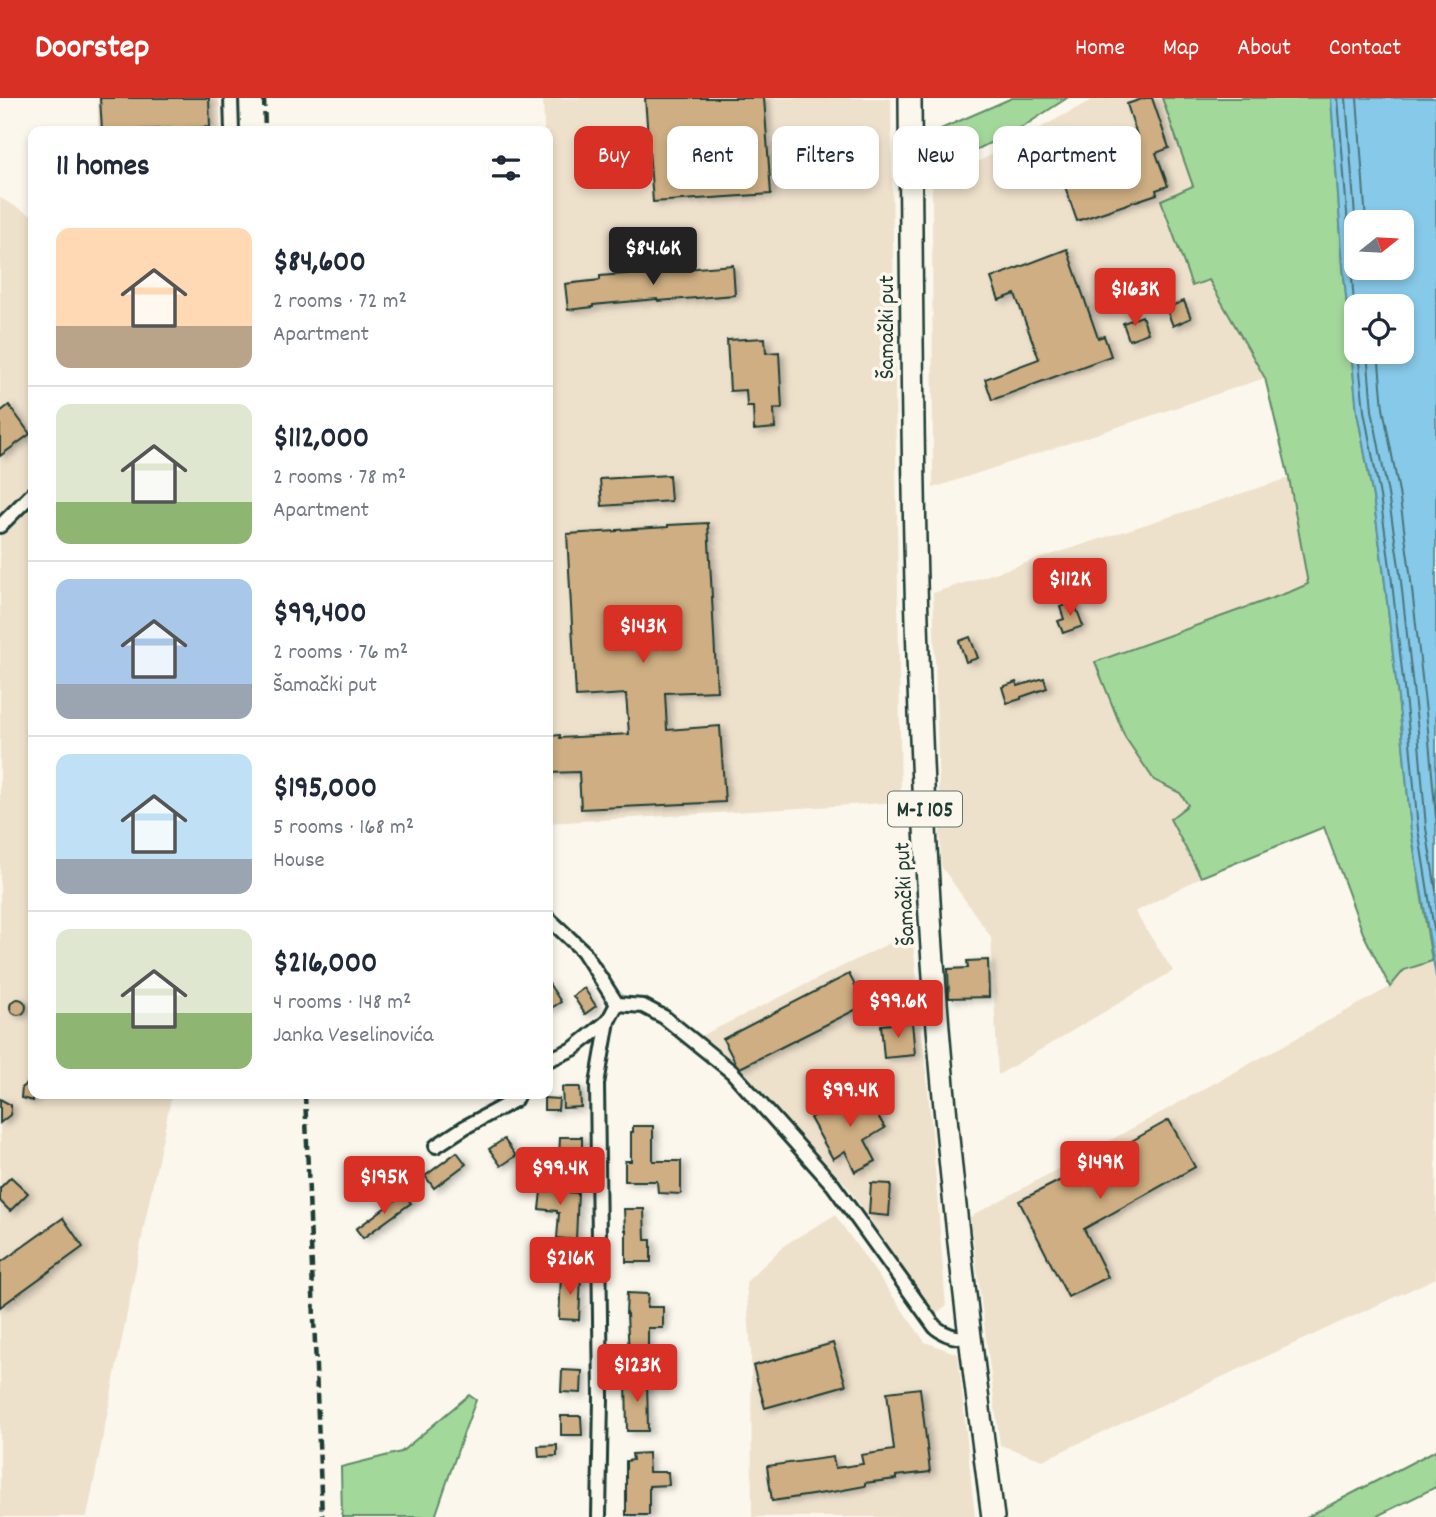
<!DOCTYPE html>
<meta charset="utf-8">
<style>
:root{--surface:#fff;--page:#f6f6f7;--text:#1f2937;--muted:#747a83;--line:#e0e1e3;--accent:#d93025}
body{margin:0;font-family:Dekko,sans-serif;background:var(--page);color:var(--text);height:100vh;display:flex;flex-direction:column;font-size:26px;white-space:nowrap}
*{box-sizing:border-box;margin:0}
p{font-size:23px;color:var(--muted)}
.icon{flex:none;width:38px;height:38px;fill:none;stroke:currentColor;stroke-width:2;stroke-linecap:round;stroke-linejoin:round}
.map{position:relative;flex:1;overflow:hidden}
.drawer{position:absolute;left:28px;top:28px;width:525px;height:973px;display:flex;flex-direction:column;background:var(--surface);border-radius:14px;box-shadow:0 4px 10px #0003}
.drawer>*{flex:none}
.banner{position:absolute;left:574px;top:28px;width:665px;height:63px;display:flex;gap:14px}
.needle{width:46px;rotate:72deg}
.fabs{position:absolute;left:1344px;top:112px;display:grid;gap:14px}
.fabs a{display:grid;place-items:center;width:70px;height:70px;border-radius:14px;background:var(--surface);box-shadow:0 4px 10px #0003;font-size:35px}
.price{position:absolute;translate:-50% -60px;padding:0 16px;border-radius:7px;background:var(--accent);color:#fff;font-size:23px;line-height:46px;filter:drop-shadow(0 2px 4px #0008)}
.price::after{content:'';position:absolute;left:50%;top:42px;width:21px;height:16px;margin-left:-10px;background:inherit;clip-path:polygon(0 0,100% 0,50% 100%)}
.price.on{background:#222;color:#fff}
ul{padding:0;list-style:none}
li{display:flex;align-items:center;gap:21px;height:175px;padding:0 28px}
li+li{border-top:2px solid var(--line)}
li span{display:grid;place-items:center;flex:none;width:196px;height:140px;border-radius:14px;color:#555}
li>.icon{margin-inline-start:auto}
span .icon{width:84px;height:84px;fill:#fffc;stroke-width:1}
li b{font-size:30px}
h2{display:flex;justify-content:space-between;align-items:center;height:84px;padding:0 28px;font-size:30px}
.chip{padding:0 24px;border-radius:14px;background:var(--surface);box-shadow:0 4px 10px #0003;font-size:24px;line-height:63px}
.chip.on{background:var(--accent);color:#fff}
header{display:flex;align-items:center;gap:42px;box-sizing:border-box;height:98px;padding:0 35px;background:var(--accent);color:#fff}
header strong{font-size:33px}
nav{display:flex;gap:38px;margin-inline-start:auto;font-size:24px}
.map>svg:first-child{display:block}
.built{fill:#eee1cc}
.green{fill:#a3d89b;stroke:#618a68;stroke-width:2}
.water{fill:#87c9e8;stroke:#5d91a0;stroke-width:2;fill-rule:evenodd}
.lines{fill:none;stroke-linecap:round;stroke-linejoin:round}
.shore{stroke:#49757c;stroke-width:2}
.building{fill:#ceae82;stroke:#1f3d34;stroke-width:2;filter:url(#shadow)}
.minor-casing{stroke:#1f3d34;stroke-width:18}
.primary-casing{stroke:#1f3d34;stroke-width:26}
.minor{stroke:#fbf7ec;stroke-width:12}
.primary{stroke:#fbf7ec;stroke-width:21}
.rail{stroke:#1f3d34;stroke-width:4.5;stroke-dasharray:10 5;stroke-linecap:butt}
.labels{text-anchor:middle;stroke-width:7;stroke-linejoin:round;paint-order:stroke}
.shield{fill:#fbf7ec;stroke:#61756b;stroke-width:2}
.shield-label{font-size:21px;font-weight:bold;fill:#1f3d34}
.street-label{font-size:23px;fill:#1f3d34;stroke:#fbf7ec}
</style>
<header>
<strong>Doorstep</strong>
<nav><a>Home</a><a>Map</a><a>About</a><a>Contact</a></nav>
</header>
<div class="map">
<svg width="1436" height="1419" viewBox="0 0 1436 1419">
<defs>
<filter id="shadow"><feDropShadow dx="4.5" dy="2.5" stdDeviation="3.5" flood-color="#0004"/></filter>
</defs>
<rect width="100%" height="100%" fill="#fbf7ec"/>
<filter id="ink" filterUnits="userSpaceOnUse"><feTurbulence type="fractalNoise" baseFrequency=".0143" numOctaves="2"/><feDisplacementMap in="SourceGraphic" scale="14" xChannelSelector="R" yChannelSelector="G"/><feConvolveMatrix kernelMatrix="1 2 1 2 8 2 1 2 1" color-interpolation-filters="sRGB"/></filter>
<g filter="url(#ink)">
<g class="built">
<polygon points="98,0 219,0 221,33 98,33"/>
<polygon points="543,0 891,0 901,704 548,725 548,33 544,33"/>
<polygon points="1095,0 1162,0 1193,89 1161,102 1192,188 1209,182 1265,280 933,390 932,86 963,72"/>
<polygon points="0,100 33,118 33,996 172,996 147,1114 87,1419 0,1419"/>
<polygon points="1289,380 1308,486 1292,493 1154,682 1180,695 1188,707 1170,721 1201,779 1135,814 1173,873 998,977 991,839 941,768 933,495"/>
<polygon points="912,834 932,1033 946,1209 934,1217 847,1088 797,1033 701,938"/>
<polygon points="1432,863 1436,879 1436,1180 1043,1362 1000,1347 970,1119 1390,889 1404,872"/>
<polygon points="835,1117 925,1244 958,1256 975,1419 752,1419 751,1254 746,1184 786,1146"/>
</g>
<g class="green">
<polygon points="1012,0 1067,0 1024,28 946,67 927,67 927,37"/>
<polygon points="1162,0 1331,0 1343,167 1357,314 1373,399 1384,477 1402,635 1411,732 1432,863 1404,872 1390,889 1363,835 1324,729 1201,779 1170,721 1188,707 1180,695 1154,682 1125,639 1095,564 1292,493 1308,486 1289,380 1265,280 1209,182 1192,188 1161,102 1193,88"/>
<polygon points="469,1297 476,1302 464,1334 435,1419 342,1419 341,1369 401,1354"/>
<polygon points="1436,1352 1436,1389 1375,1419 1307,1419"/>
</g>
<path class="water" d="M 1331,0 L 1436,0 L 1436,879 L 1411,732 L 1402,635 L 1384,477 L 1373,399 L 1357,314 L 1343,167 ZM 1356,124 L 1402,124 L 1402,170 L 1356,170 ZM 1356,208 L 1402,208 L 1402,254 L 1356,254 Z"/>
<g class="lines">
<g class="shore">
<polyline points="1338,0 1356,231"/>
<polyline points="1346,0 1356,132"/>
<polyline points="1357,0 1366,124"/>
<polyline points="1358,254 1364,313 1380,398 1391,476 1409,634 1418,731 1436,844"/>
<polyline points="1367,254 1372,312 1388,396 1400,475 1418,633 1426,730 1436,793"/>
<polyline points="1378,254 1383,310 1399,394 1410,474 1428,632 1436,720"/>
</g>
</g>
<g class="building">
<polygon points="100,0 209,0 210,29 102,33"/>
<polygon points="645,0 764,0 771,96 653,104"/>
<polygon points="1145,0 1152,0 1169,50 1156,55 1168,88 1156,92 1157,96 1077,123 1062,80 1080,74 1078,68 1103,60 1099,50 1137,37 1127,6"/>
<polygon points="1067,151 1098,240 1104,238 1111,258 992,302 985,281 1039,261 1015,196 999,202 991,180"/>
<polygon points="733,167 735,197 658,203 657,201 593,207 593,209 568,212 565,186 600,182 600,178"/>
<polygon points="1184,203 1191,220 1173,228 1166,210"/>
<polygon points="1142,218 1148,235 1129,242 1123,225"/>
<polygon points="765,240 766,255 779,254 782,310 774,311 775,330 754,332 753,308 747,308 746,292 730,293 727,242"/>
<polygon points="9,307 30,336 0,358 0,314"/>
<polygon points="669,377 671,403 602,408 600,381"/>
<polygon points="708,425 717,593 665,595 667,632 720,628 725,704 581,711 579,674 548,675 548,638 560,637 560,640 629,636 626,596 576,599 567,436 617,433 617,432 668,429 668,427"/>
<polygon points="1074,504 1083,528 1063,535 1058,523 1064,521 1060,509"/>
<polygon points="970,539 978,560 966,564 959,543"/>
<polygon points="1044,580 1047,590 1021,599 1021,601 1007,605 1002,589 1016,584 1018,588"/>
<polygon points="988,862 989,899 949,900 948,871 968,870 967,863"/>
<polygon points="849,876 865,907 740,970 736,966 723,941"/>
<polygon points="548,884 561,904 548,912"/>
<polygon points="584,890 596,908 585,916 573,898"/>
<circle cx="18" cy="909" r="8"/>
<polygon points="912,924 915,957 884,960 881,927"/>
<polygon points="33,981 33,1003 21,1000 22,989"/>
<polygon points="562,989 580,989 581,1009 563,1010"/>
<polygon points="862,990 885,1030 865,1042 876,1063 855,1074 845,1053 833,1061 810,1020"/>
<polygon points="544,1000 559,1001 558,1012 544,1012"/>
<polygon points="0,1001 11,1007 11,1012 10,1017 0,1025"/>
<polygon points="1169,1022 1195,1069 1084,1131 1108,1179 1068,1199 1019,1103 1067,1079"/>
<polygon points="633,1028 653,1028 653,1063 681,1063 681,1096 658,1095 657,1083 625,1083 625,1063 631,1063 631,1034 633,1034"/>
<polygon points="560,1039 582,1039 582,1060 559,1060"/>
<polygon points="504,1041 516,1058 501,1068 489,1051"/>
<polygon points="457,1054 466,1066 434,1090 425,1078"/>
<polygon points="543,1076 555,1078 553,1093 578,1095 576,1142 557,1140 559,1115 557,1115 557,1113 539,1111"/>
<polygon points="11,1079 28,1095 10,1113 0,1103 0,1090"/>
<polygon points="871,1085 891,1086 889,1118 869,1116"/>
<polygon points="404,1096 411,1105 363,1140 356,1131"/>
<polygon points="624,1111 644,1111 645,1142 651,1142 651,1164 626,1164 626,1132 625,1132"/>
<polygon points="63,1120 83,1149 0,1209 0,1165"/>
<polygon points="561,1177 581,1178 579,1222 559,1221"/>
<polygon points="627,1195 648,1196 647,1209 663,1209 663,1230 648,1230 648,1257 629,1258 627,1216 626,1216"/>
<polygon points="833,1245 846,1287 765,1310 753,1268"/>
<polygon points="562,1272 582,1273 581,1295 561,1294"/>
<polygon points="626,1280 647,1280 648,1333 627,1333"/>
<polygon points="920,1290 930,1374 896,1378 896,1381 865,1385 865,1388 838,1393 772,1403 767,1368 833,1359 835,1370 863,1366 861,1357 894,1352 887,1294"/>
<polygon points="561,1318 581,1318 582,1337 561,1337"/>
<polygon points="557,1347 557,1358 539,1359 538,1348"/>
<polygon points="648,1355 649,1374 668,1374 669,1387 649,1388 649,1417 626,1417 626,1363 633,1362 632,1356"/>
</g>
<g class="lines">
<g class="minor-casing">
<g id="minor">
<polyline points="231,0 232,33"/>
<polyline points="0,428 33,395"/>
<path d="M 548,820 L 583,853 L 617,906 L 643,908 L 664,919 L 732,974 L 833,1087 L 935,1229 C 946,1238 955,1239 969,1241"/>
<polyline points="548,962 573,951 608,923"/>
<polyline points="436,1048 465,1029 515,1002 518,996"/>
<polyline points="599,1419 601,1299 597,986 608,923 617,906"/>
</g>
</g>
<g class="primary-casing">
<path id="primary" d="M 910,0 C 912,284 913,567 932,850 C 945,1041 968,1230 993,1419"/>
</g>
<use href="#minor" class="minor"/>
<use href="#primary" class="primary"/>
<g class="rail">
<polyline points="264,0 265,33"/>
<polyline points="305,996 322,1419"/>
</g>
</g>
</g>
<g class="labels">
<rect class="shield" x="888" y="693.5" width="74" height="35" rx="5"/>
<g class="shield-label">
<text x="925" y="718">M-I 105</text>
</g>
<g class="street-label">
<text transform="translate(885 229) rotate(-90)" y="8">Šamački put</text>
<text transform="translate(903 796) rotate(-93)" y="8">Šamački put</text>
</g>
</g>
</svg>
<div class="fabs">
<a><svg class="needle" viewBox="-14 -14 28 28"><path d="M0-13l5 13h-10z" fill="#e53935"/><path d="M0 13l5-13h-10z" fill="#747a83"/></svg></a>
<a><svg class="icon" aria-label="locate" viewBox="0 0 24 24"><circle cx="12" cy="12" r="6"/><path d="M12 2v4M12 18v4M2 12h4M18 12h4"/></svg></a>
</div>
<b class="price on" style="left:653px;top:189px">$84.6K</b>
<b class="price" style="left:1135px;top:230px">$163K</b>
<b class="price" style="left:1070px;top:520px">$112K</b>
<b class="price" style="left:643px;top:567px">$143K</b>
<b class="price" style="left:898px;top:942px">$99.6K</b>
<b class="price" style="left:850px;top:1031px">$99.4K</b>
<b class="price" style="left:1100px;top:1103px">$149K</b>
<b class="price" style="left:560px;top:1109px">$99.4K</b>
<b class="price" style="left:384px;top:1118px">$195K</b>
<b class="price" style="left:570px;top:1199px">$216K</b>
<b class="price" style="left:637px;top:1306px">$123K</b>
<div class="banner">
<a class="chip on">Buy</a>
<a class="chip">Rent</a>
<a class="chip">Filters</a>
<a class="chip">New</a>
<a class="chip">Apartment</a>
</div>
<section class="drawer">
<h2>11 homes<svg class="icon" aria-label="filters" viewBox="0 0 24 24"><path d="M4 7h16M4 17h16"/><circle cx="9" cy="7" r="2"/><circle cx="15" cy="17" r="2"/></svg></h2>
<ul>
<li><span style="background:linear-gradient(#ffd9b3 70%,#b9a48a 0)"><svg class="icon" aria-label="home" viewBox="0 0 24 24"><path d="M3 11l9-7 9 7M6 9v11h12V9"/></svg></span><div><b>$84,600</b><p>2 rooms · 72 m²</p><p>Apartment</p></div></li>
<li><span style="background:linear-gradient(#dfe7d0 70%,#8fb573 0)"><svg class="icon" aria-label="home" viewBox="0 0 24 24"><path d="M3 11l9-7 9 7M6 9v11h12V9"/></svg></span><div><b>$112,000</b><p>2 rooms · 78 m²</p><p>Apartment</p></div></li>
<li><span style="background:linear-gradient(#a9c7e8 75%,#9aa5b1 0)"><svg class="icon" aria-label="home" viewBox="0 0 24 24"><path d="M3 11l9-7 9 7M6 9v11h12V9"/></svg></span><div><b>$99,400</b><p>2 rooms · 76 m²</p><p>Šamački put</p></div></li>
<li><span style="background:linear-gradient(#bfe0f5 75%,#9aa5b1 0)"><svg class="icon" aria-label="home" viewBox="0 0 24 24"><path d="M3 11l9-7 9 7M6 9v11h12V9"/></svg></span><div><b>$195,000</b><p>5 rooms · 168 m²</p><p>House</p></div></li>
<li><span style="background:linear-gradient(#dfe7d0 60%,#8fb573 0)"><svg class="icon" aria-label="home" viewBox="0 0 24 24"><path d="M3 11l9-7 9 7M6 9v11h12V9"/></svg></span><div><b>$216,000</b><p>4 rooms · 148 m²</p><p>Janka Veselinovića</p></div></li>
</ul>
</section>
</div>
